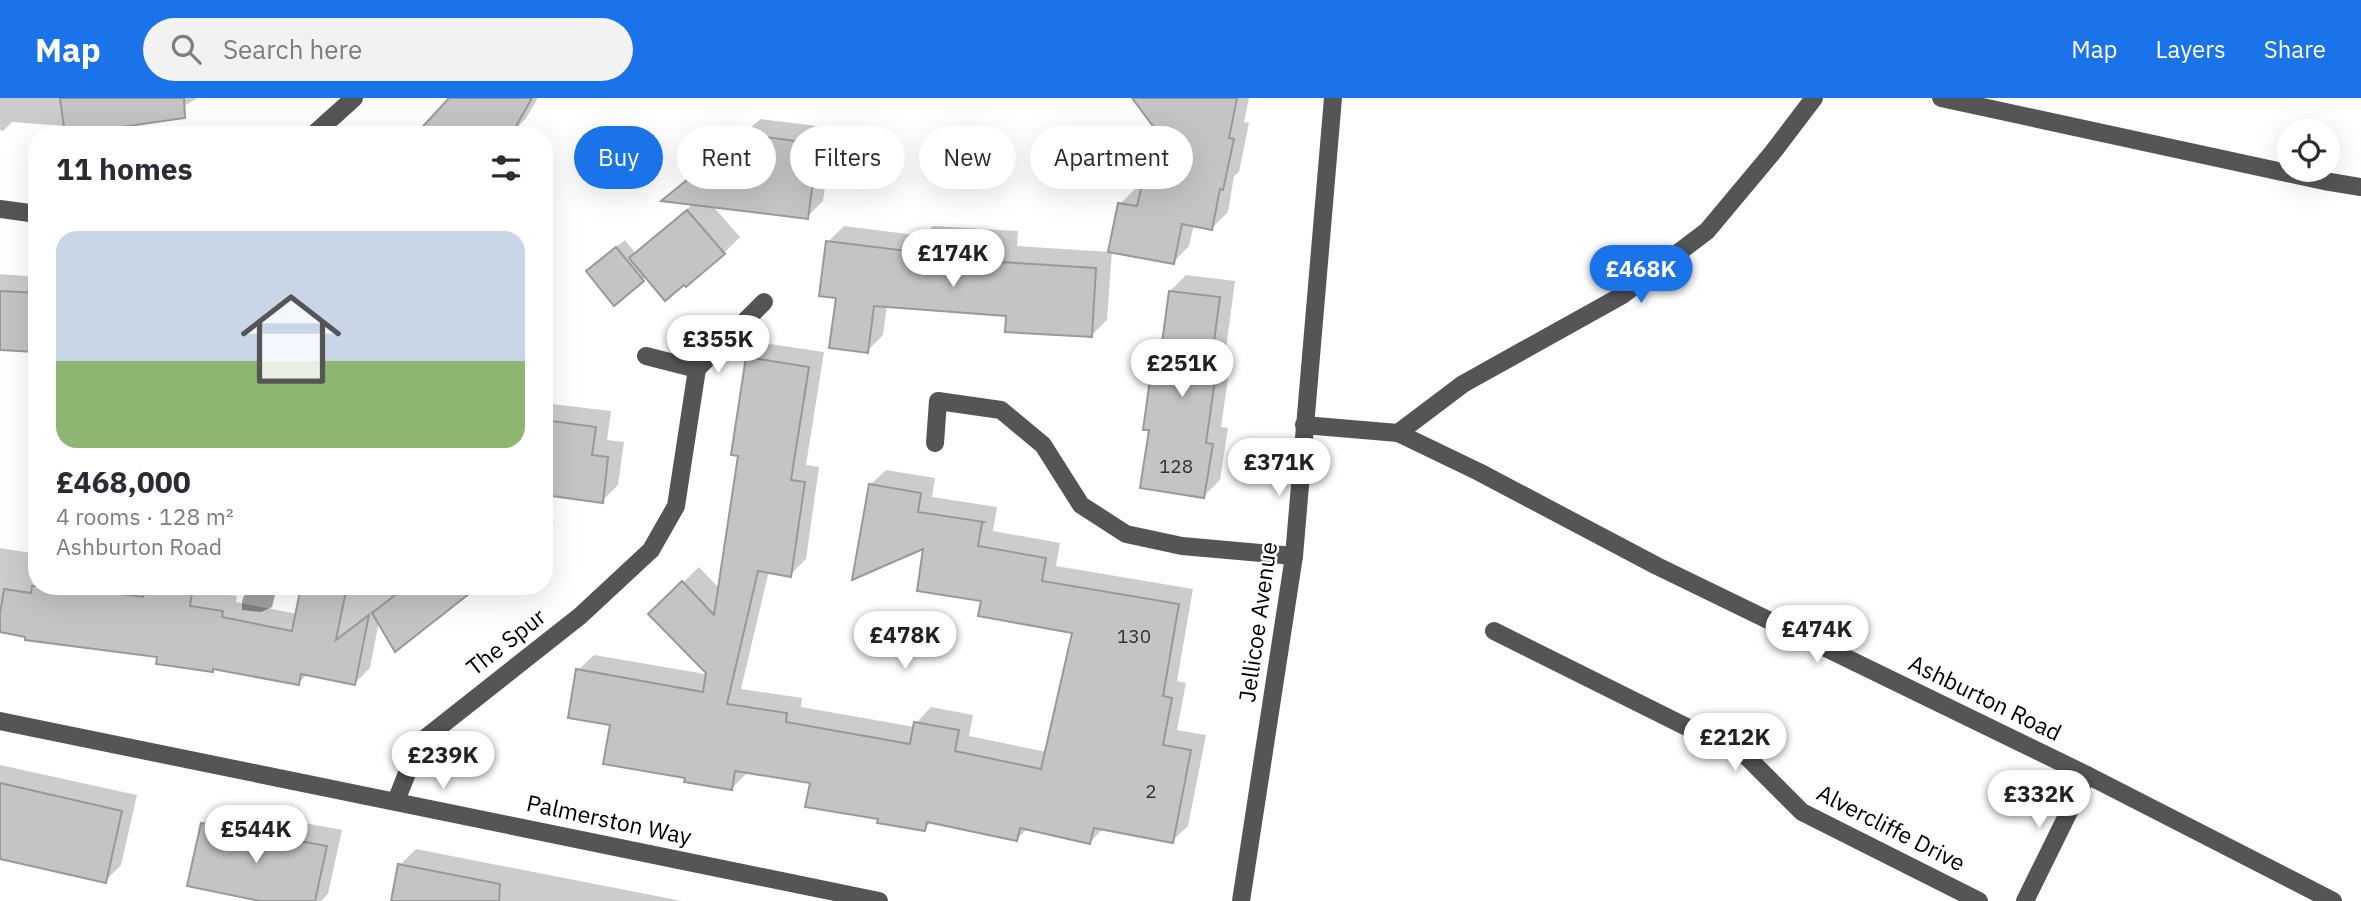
<!DOCTYPE html>
<meta charset="utf-8">
<style>
:root{--surface:#fff;--page:#f2f2f3;--text:#2b2b33;--muted:#7c7c81;--line:#e1e1e2;--accent:#1a73e8}
body{margin:0;font-family:"IBM Plex Sans",sans-serif;background:var(--page);color:var(--text);height:100vh;display:flex;flex-direction:column;font-size:26px;white-space:nowrap}
*{box-sizing:border-box;margin:0}
p{font-size:23px;color:var(--muted)}
.icon{flex:none;width:38px;height:38px;fill:none;stroke:currentColor;stroke-width:2;stroke-linecap:round;stroke-linejoin:round}
.map{position:relative;flex:1;overflow:hidden}
.sheet{position:absolute;left:28px;top:28px;width:525px;height:469px;display:flex;flex-direction:column;background:var(--surface);border-radius:28px;box-shadow:0 7px 28px #0002}
.sheet>*{flex:none}
.banner{position:absolute;left:574px;top:28px;width:665px;height:63px;display:flex;gap:14px}
.controls{position:absolute;left:2277px;top:21px;display:grid;gap:14px}
.controls a{display:grid;place-items:center;width:63px;height:63px;border-radius:50%;background:var(--surface);box-shadow:0 7px 28px #0002;font-size:35px}
.price{position:absolute;translate:-50% -60px;padding:0 16px;border-radius:24px;background:#fff;color:#222;font-size:23px;line-height:46px;filter:drop-shadow(0 2px 4px #0008)}
.price::after{content:'';position:absolute;left:50%;top:42px;width:21px;height:16px;margin-left:-10px;background:inherit;clip-path:polygon(0 0,100% 0,50% 100%)}
.price.active{background:var(--accent);color:#fff}
ul{padding:0;list-style:none}
li{display:grid;align-content:center;gap:14px;height:371px;padding:0 28px}
li+li{border-top:2px solid var(--line)}
li span{display:grid;place-items:center;height:217px;border-radius:21px;color:#555}
li>.icon{margin-inline-start:auto}
span .icon{width:126px;height:126px;fill:#fffc;stroke-width:1}
li b{font-size:30px}
h2{display:flex;justify-content:space-between;align-items:center;height:84px;padding:0 28px;font-size:30px}
.tag{padding:0 24px;border-radius:32px;background:var(--surface);box-shadow:0 7px 28px #0002;font-size:24px;line-height:63px}
.tag.active{background:var(--accent);color:#fff}
header{display:flex;align-items:center;gap:42px;box-sizing:border-box;height:98px;padding:0 35px;background:var(--accent);color:#fff}
header strong{font-size:33px}
nav{display:flex;gap:38px;margin-inline-start:auto;font-size:24px}
.search{width:490px;height:63px;background:var(--page);display:flex;align-items:center;gap:18px;box-sizing:border-box;padding:0 24px;border-radius:38px;color:var(--muted);font-size:26px}
.map>svg:first-child{display:block}
.water{fill:#a3a3a3}
.shadow{fill:#0003}
.building{fill:#c4c4c4;stroke:#999;stroke-width:2}
.lines{fill:none;stroke-linecap:round;stroke-linejoin:round}
.minor{stroke:#555;stroke-width:18}
.labels{text-anchor:middle;stroke-width:5;stroke-linejoin:round;paint-order:stroke}
.number-label{font-size:19px;fill:#313131}
.street-label{font-size:23px;fill:#000;stroke:#fff}
</style>
<header>
<strong>Map</strong>
<div class="search"><svg class="icon" aria-label="search" viewBox="0 0 24 24"><circle cx="10" cy="10" r="6"/><path d="M15 15l6 6"/></svg>Search here</div>
<nav><a>Map</a><a>Layers</a><a>Share</a></nav>
</header>
<div class="map">
<svg width="2361" height="803" viewBox="0 0 2361 803">
<rect width="100%" height="100%" fill="#fff"/>
<polygon class="water" points="248,488 284,488 276,493 272,509 261,514 242,512 242,503"/>
<g class="shadow">
<polygon points="0,0 198,0 159,22 66,28 12,24 3,33 0,32"/>
<polygon points="452,0 538,0 526,20 511,37 414,37 427,27"/>
<polygon points="1152,0 1249,0 1244,24 1249,25 1239,74 1234,78 1228,114 1212,130 1194,126 1189,148 1173,165 1112,153 1107,222 1091,238 1008,216 887,207 883,237 867,253 838,198 828,144 844,128 923,138 933,128 1018,133 1017,148 1110,154 1120,106 1136,90 1143,91 1157,31"/>
<polygon points="761,21 833,30 823,103 807,119 712,107 740,139 724,155 647,178 643,182 596,165 625,142 636,156 694,105 664,101 679,87"/>
<polygon points="0,176 37,179 37,253 0,250"/>
<polygon points="1186,177 1235,183 1224,266 1230,266 1221,329 1228,330 1220,382 1204,398 1151,331 1152,274 1161,266 1170,193"/>
<polygon points="763,245 824,254 806,367 819,369 806,461 790,477 769,473 741,591 802,600 801,609 915,629 916,625 931,609 973,617 969,638 1047,654 1074,533 983,501 925,448 870,387 886,372 935,380 932,399 997,409 993,433 1060,445 1056,468 1193,491 1177,583 1186,585 1177,632 1206,637 1188,728 1172,743 1104,730 1090,744 1028,730 1017,741 932,723 924,731 880,720 812,684 747,675 732,690 687,679 612,626 578,572 594,557 711,577 651,516 699,469 720,491 740,357 748,260"/>
<polygon points="552,306 611,313 607,342 624,344 618,387 602,403 544,395 544,314"/>
<polygon points="544,411 554,423 544,432"/>
<polygon points="0,450 37,456 37,488 205,488 205,493 237,498 236,504 297,516 303,488 485,488 479,492 476,488 379,523 370,570 355,585 308,576 298,585 215,570 212,572 159,557 0,535"/>
<polygon points="0,667 137,697 121,767 105,783 0,759"/>
<polygon points="219,709 342,732 328,796 321,803 269,803 190,786 203,726"/>
<polygon points="416,751 682,803 393,803 400,767"/>
</g>
<g class="building">
<polygon points="60,0 184,0 185,20 65,37"/>
<polygon points="449,0 532,0 511,37 415,37"/>
<polygon points="1132,0 1237,0 1229,40 1234,41 1223,92 1220,91 1212,132 1182,126 1174,166 1108,154 1118,105 1137,108 1155,31"/>
<polygon points="744,36 818,46 808,121 661,103"/>
<polygon points="687,112 725,156 686,189 684,187 665,203 629,160"/>
<polygon points="826,143 915,154 916,143 1002,149 1001,164 1096,170 1092,239 1005,234 1006,218 874,208 868,255 829,250 836,200 819,198"/>
<polygon points="616,149 644,183 614,208 586,173"/>
<polygon points="0,193 37,195 35,254 0,252"/>
<polygon points="1169,193 1220,199 1209,281 1215,282 1206,345 1213,346 1204,400 1140,390 1149,332 1143,332 1151,274 1158,274"/>
<polygon points="746,259 809,269 791,382 805,384 791,479 758,473 727,606 787,615 786,624 910,646 914,624 959,632 955,653 1041,671 1072,535 978,518 981,503 917,493 923,451 852,482 869,386 921,395 918,414 984,424 982,425 978,448 1046,460 1042,483 1179,506 1163,598 1172,600 1163,647 1191,652 1173,745 1094,730 1090,746 1020,730 1017,743 927,724 925,733 877,725 878,721 805,709 810,685 735,673 732,692 684,684 685,680 603,666 610,627 568,620 576,571 703,594 706,575 648,516 682,483 714,517 738,358 731,357"/>
<polygon points="544,322 596,329 592,357 608,359 603,405 544,397"/>
<polygon points="32,488 56,488 143,499 145,488 193,488 190,508 223,513 222,519 292,533 301,488 347,488 336,542 369,517 355,587 301,576 299,587 213,571 213,574 156,566 157,559 25,542 25,539 0,534 0,516 4,491 31,495"/>
<polygon points="407,488 479,488 395,554 372,515"/>
<polygon points="0,685 122,713 106,785 0,761"/>
<polygon points="201,725 327,748 315,803 260,803 187,788"/>
<polygon points="398,766 500,786 499,803 391,803"/>
</g>
<g class="lines">
<g class="minor">
<polyline points="1941,0 2324,83 2361,89"/>
<polyline points="313,37 354,0"/>
<polyline points="0,111 37,116"/>
<polyline points="646,258 697,271 764,204"/>
<polyline points="1304,327 1398,335 1479,374 1657,468 2087,677 2333,803"/>
<polyline points="1398,335 1463,286 1621,198 1707,133 1773,54 1814,0"/>
<polyline points="935,345 938,303 1001,312 1043,347 1081,407 1126,436 1182,448 1294,458"/>
<polyline points="1494,533 1747,659 1802,714 1979,803"/>
<polyline points="0,623 879,803"/>
<polyline points="396,703 419,645 580,518 651,452 676,408 697,271"/>
<polyline points="1241,803 1294,458 1333,0"/>
<polyline points="2025,803 2087,677"/>
</g>
</g>
<g class="labels">
<g class="number-label">
<text x="1176" y="375">128</text>
<text x="1134" y="545">130</text>
<text x="1151" y="700">2</text>
</g>
<g class="street-label">
<text transform="translate(1258 524) rotate(-82)" y="8">Jellicoe Avenue</text>
<text transform="translate(506 544) rotate(-38)" y="8">The Spur</text>
<text transform="translate(1985 600) rotate(26)" y="8">Ashburton Road</text>
<text transform="translate(609 722) rotate(12)" y="8">Palmerston Way</text>
<text transform="translate(1891 730) rotate(27)" y="8">Alvercliffe Drive</text>
</g>
</g>
</svg>
<div class="controls">
<a><svg class="icon" aria-label="locate" viewBox="0 0 24 24"><circle cx="12" cy="12" r="6"/><path d="M12 2v4M12 18v4M2 12h4M18 12h4"/></svg></a>
</div>
<b class="price" style="left:953px;top:191px">£174K</b>
<b class="price active" style="left:1641px;top:207px">£468K</b>
<b class="price" style="left:718px;top:277px">£355K</b>
<b class="price" style="left:1182px;top:301px">£251K</b>
<b class="price" style="left:1279px;top:400px">£371K</b>
<b class="price" style="left:1817px;top:567px">£474K</b>
<b class="price" style="left:905px;top:573px">£478K</b>
<b class="price" style="left:1735px;top:675px">£212K</b>
<b class="price" style="left:443px;top:693px">£239K</b>
<b class="price" style="left:2039px;top:732px">£332K</b>
<b class="price" style="left:256px;top:767px">£544K</b>
<div class="banner">
<a class="tag active">Buy</a>
<a class="tag">Rent</a>
<a class="tag">Filters</a>
<a class="tag">New</a>
<a class="tag">Apartment</a>
</div>
<section class="sheet">
<h2>11 homes<svg class="icon" aria-label="filters" viewBox="0 0 24 24"><path d="M4 7h16M4 17h16"/><circle cx="9" cy="7" r="2"/><circle cx="15" cy="17" r="2"/></svg></h2>
<ul>
<li><span style="background:linear-gradient(#c9d6e8 60%,#8fb573 0)"><svg class="icon" aria-label="home" viewBox="0 0 24 24"><path d="M3 11l9-7 9 7M6 9v11h12V9"/></svg></span><div><b>£468,000</b><p>4 rooms · 128 m²</p><p>Ashburton Road</p></div></li>
</ul>
</section>
</div>
